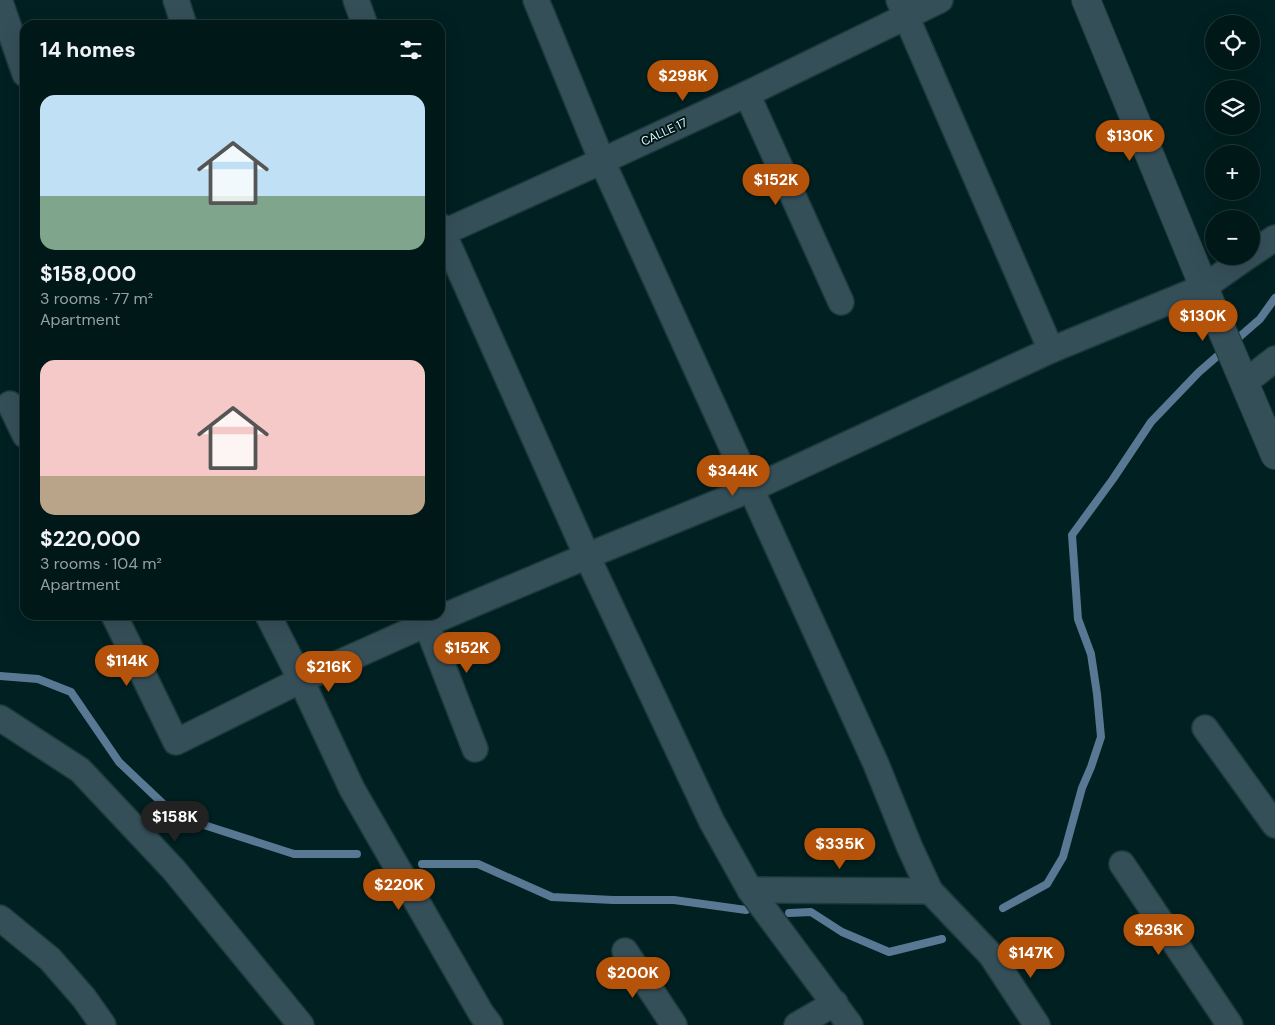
<!DOCTYPE html>
<meta charset="utf-8">
<style>
:root{--surface:#011819;--page:#0b2122;--text:#f1f3f6;--muted:#96a0a2;--line:#233738;--accent:#b45309}
body{margin:0;font-family:"DM Sans",sans-serif;background:var(--page);color:var(--text);height:100vh;display:flex;flex-direction:column;font-size:19px;white-space:nowrap}
*{box-sizing:border-box;margin:0}
p{font-size:16px;color:var(--muted)}
.icon{flex:none;width:28px;height:28px;fill:none;stroke:currentColor;stroke-width:2;stroke-linecap:round;stroke-linejoin:round}
.map{position:relative;flex:1;overflow:hidden}
.details{position:absolute;left:20px;top:20px;width:425px;height:600px;display:flex;flex-direction:column;background:var(--surface);border-radius:15px;box-shadow:0 5px 20px #0002,0 0 0 1px var(--line)}
.details>*{flex:none}
.controls{position:absolute;left:1205px;top:15px;display:grid;gap:10px}
.controls a{display:grid;place-items:center;width:55px;height:55px;border-radius:50%;background:var(--surface);box-shadow:0 5px 20px #0002,0 0 0 1px var(--line);font-size:25px}
.price{position:absolute;translate:-50% -42px;padding:0 11px;border-radius:18px;background:var(--accent);color:#fff;font-size:16px;line-height:32px;filter:drop-shadow(0 1px 2px #0008)}
.price::after{content:'';position:absolute;left:50%;top:30px;width:15px;height:11px;margin-left:-8px;background:inherit;clip-path:polygon(0 0,100% 0,50% 100%)}
.price.on{background:#222;color:#fff}
ul{padding:0;list-style:none}
li{display:grid;align-content:center;gap:10px;height:265px;padding:0 20px}
li span{display:grid;place-items:center;height:155px;border-radius:15px;color:#555}
li>.icon{margin-inline-start:auto}
span .icon{width:90px;height:90px;fill:#fffc;stroke-width:1}
li b{font-size:21px}
h2{display:flex;justify-content:space-between;align-items:center;height:60px;padding:0 20px;font-size:21px}
.map>svg:first-child{display:block}
.lines{fill:none;stroke-linecap:round;stroke-linejoin:round}
.stream{stroke:#587894;stroke-width:8}
.minor-casing{stroke:#1c3a3b;stroke-width:28}
.tertiary-casing{stroke:#1c3a3b;stroke-width:30}
.minor{stroke:#354f59;stroke-width:25}
.tertiary{stroke:#354f59;stroke-width:28}
.labels{text-anchor:middle;stroke-width:4;stroke-linejoin:round;paint-order:stroke}
.street-label{font-size:12px;fill:#e4f9fa;stroke:#001718}
</style>
<div class="map">
<svg width="1275" height="1025" viewBox="0 0 1275 1025">
<rect width="100%" height="100%" fill="#012021"/>
<g class="lines">
<g class="stream">
<polyline points="0,676 38,679 71,692 119,762 176,816 294,854 357,854"/>
<polyline points="422,864 478,864 552,897 613,900 674,900 746,910"/>
<polyline points="1003,908 1047,884 1063,857 1082,788 1091,767 1101,737 1097,694 1091,654 1078,619 1072,535 1113,479 1151,422 1199,372 1260,319 1275,298"/>
<polyline points="789,913 811,912 842,932 889,952 942,939"/>
</g>
<g class="minor-casing">
<g id="minor">
<polyline points="176,0 184,25"/>
<polyline points="356,0 365,25"/>
<polyline points="536,0 602,161 876,764 910,848 930,891 991,955 1037,1025"/>
<polyline points="899,0 1051,350"/>
<polyline points="0,2 25,74"/>
<polyline points="747,94 841,302"/>
<polyline points="440,226 587,556 712,822 750,890 850,1025"/>
<polyline points="440,234 602,161 747,94 940,0"/>
<polyline points="1251,254 1275,238"/>
<polyline points="1244,383 1275,359"/>
<polyline points="10,404 25,435"/>
<polyline points="114,615 176,742 301,680 426,624 587,556 751,489 1051,350 1204,287 1248,256"/>
<polyline points="268,615 301,680 352,789 481,1013 490,1025"/>
<polyline points="423,615 475,749"/>
<polyline points="0,718 80,770 174,870 301,1025"/>
<polyline points="1205,728 1275,825"/>
<polyline points="1122,864 1230,1025"/>
<polyline points="750,890 930,891"/>
<polyline points="0,918 50,959 84,998 103,1025"/>
<polyline points="625,951 674,1025"/>
<polyline points="797,1025 835,1003"/>
</g>
</g>
<g class="tertiary-casing">
<polyline id="tertiary" points="1086,0 1213,309 1275,455"/>
</g>
<use href="#minor" class="minor"/>
<use href="#tertiary" class="tertiary"/>
</g>
<g class="labels">
<g class="street-label">
<text transform="translate(664 132) rotate(-25)" y="4">CALLE 17</text>
</g>
</g>
</svg>
<div class="controls">
<a><svg class="icon" aria-label="locate" viewBox="0 0 24 24"><circle cx="12" cy="12" r="6"/><path d="M12 2v4M12 18v4M2 12h4M18 12h4"/></svg></a>
<a><svg class="icon" aria-label="layers" viewBox="0 0 24 24"><path d="M12 4l9 5-9 5-9-5zM3 14l9 5 9-5"/></svg></a>
<a>+</a>
<a>−</a>
</div>
<b class="price" style="left:683px;top:102px">$298K</b>
<b class="price" style="left:1130px;top:162px">$130K</b>
<b class="price" style="left:776px;top:206px">$152K</b>
<b class="price" style="left:1203px;top:342px">$130K</b>
<b class="price" style="left:733px;top:497px">$344K</b>
<b class="price" style="left:467px;top:674px">$152K</b>
<b class="price" style="left:127px;top:687px">$114K</b>
<b class="price" style="left:329px;top:693px">$216K</b>
<b class="price on" style="left:175px;top:843px">$158K</b>
<b class="price" style="left:840px;top:870px">$335K</b>
<b class="price" style="left:399px;top:911px">$220K</b>
<b class="price" style="left:1159px;top:956px">$263K</b>
<b class="price" style="left:1031px;top:979px">$147K</b>
<b class="price" style="left:633px;top:999px">$200K</b>
<section class="details">
<h2>14 homes<svg class="icon" aria-label="filters" viewBox="0 0 24 24"><path d="M4 7h16M4 17h16"/><circle cx="9" cy="7" r="2"/><circle cx="15" cy="17" r="2"/></svg></h2>
<ul>
<li><span style="background:linear-gradient(#bfe0f5 65%,#7fa58c 0)"><svg class="icon" aria-label="home" viewBox="0 0 24 24"><path d="M3 11l9-7 9 7M6 9v11h12V9"/></svg></span><div><b>$158,000</b><p>3 rooms · 77 m²</p><p>Apartment</p></div></li>
<li><span style="background:linear-gradient(#f6c9c9 75%,#b9a48a 0)"><svg class="icon" aria-label="home" viewBox="0 0 24 24"><path d="M3 11l9-7 9 7M6 9v11h12V9"/></svg></span><div><b>$220,000</b><p>3 rooms · 104 m²</p><p>Apartment</p></div></li>
</ul>
</section>
</div>
